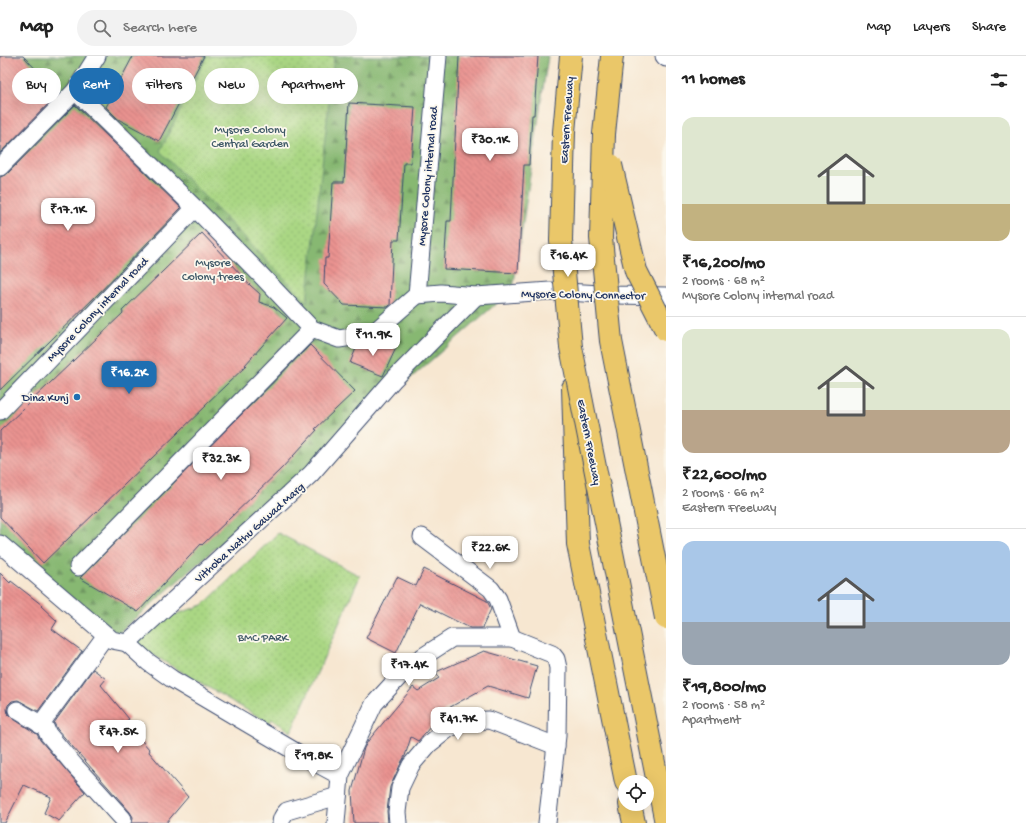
<!DOCTYPE html>
<meta charset="utf-8">
<style>
:root{--surface:#fff;--page:#f2f2f2;--text:#222;--muted:#767676;--line:#e0e0e0;--accent:#1f6fb2}
body{margin:0;font-family:"Gochi Hand",sans-serif;background:var(--page);color:var(--text);height:100vh;display:flex;flex-direction:column;font-size:15px;white-space:nowrap}
*{box-sizing:border-box;margin:0}
p{font-size:13px;color:var(--muted)}
.icon{flex:none;width:22px;height:22px;fill:none;stroke:currentColor;stroke-width:2;stroke-linecap:round;stroke-linejoin:round}
.map{position:relative;flex:1;overflow:hidden}
.side{display:flex;flex-direction:column;background:var(--surface);width:360px}
.side>*{flex:none}
.hud{position:absolute;left:12px;top:12px;width:380px;height:36px;display:flex;gap:8px}
.tools{position:absolute;left:618px;top:719px;display:grid;gap:8px}
.tools a{display:grid;place-items:center;width:36px;height:36px;border-radius:50%;background:var(--surface);box-shadow:0 4px 16px #0002;font-size:20px}
.price{position:absolute;translate:-50% -34px;padding:0 9px;border-radius:8px;background:#fff;color:#222;font-size:13px;line-height:26px;filter:drop-shadow(0 1px 2px #0008)}
.price::after{content:'';position:absolute;left:50%;top:24px;width:12px;height:9px;margin-left:-6px;background:inherit;clip-path:polygon(0 0,100% 0,50% 100%)}
.price.active{background:var(--accent);color:#fff}
ul{padding:0;list-style:none}
li{display:grid;align-content:center;gap:8px;height:212px;padding:0 16px}
li+li{border-top:1px solid var(--line)}
li span{display:grid;place-items:center;height:124px;border-radius:12px;color:#555}
li>.icon{margin-inline-start:auto}
span .icon{width:72px;height:72px;fill:#fffc;stroke-width:1}
li b{font-size:17px}
h2{display:flex;justify-content:space-between;align-items:center;height:48px;padding:0 16px;font-size:17px}
.tag{padding:0 14px;border-radius:18px;background:var(--surface);box-shadow:0 4px 16px #0002;font-size:14px;line-height:36px}
.tag.active{background:var(--accent);color:#fff}
header{display:flex;align-items:center;gap:24px;box-sizing:border-box;height:56px;padding:0 20px;background:var(--surface);border-bottom:1px solid var(--line)}
header strong{font-size:19px}
nav{display:flex;gap:22px;margin-inline-start:auto;font-size:14px}
.search{width:280px;height:36px;background:var(--page);display:flex;align-items:center;gap:10px;box-sizing:border-box;padding:0 14px;border-radius:22px;color:var(--muted);font-size:15px}
main{display:flex;flex:1;min-height:0}
.map>svg:first-child{display:block}
.forest{fill:url(#forest-firs);stroke:#517468}
.park{fill:url(#park-dots);stroke:#628371}
.building{fill:url(#building-back-hatch)}
.lines{fill:none;stroke-linecap:round;stroke-linejoin:round}
.minor-casing{stroke:#3c4b6f;stroke-width:19}
.motorway-casing{stroke:#3c4b6f;stroke-width:24}
.minor{stroke:#fff;stroke-width:17}
.motorway{stroke:#eac769;stroke-width:22}
.motorway-bridge-casing{stroke:#3c4b6f;stroke-width:24;stroke-linecap:butt}
.motorway-bridge{stroke:#eac769;stroke-width:22}
.poi-dot{fill:#1f6fb2;stroke:#fbf7ec;stroke-width:1.5}
.labels{text-anchor:middle;stroke-width:3.5;stroke-linejoin:round;paint-order:stroke}
.street-label{font-size:12px;fill:#1b2f5e;stroke:#fbf7ec}
.park-label{font-size:12px;fill:#3f5968;stroke:#fbf7ec}
.poi-label{font-size:12px;fill:#1b2f5e;stroke:#fbf7ec;text-anchor:end}
</style>
<header>
<strong>Map</strong>
<div class="search"><svg class="icon" aria-label="search" viewBox="0 0 24 24"><circle cx="10" cy="10" r="6"/><path d="M15 15l6 6"/></svg>Search here</div>
<nav><a>Map</a><a>Layers</a><a>Share</a></nav>
</header>
<main>
<div class="map">
<svg width="666" height="767" viewBox="0 0 666 767">
<defs>
<pattern id="forest-firs" width="22" height="20" patternUnits="userSpaceOnUse"><rect width="22" height="20" fill="#87b872"/><path d="M5 1l3.5 6h-7zM16 11l3.5 6h-7z" fill="#6e9661"/></pattern>
<pattern id="park-dots" width="8" height="8" patternUnits="userSpaceOnUse"><rect width="8" height="8" fill="#aad784"/><path d="M2 2h.1M6 6h.1" fill="none" stroke="#92b974" stroke-width="1.8" stroke-linecap="round"/></pattern>
<pattern id="building-back-hatch" width="6" height="6" patternUnits="userSpaceOnUse"><rect width="6" height="6" fill="#ea9390"/><path d="M-1 5l2 2M0 0l6 6M5-1l2 2" fill="none" stroke="#bd7879"/></pattern>
</defs>
<rect width="100%" height="100%" fill="#fbf7ec"/>
<filter id="ink" filterUnits="userSpaceOnUse"><feTurbulence type="fractalNoise" baseFrequency=".025" numOctaves="2"/><feDisplacementMap in="SourceGraphic" scale="8" xChannelSelector="R" yChannelSelector="G"/><feConvolveMatrix kernelMatrix="1 2 1 2 8 2 1 2 1" color-interpolation-filters="sRGB"/></filter>
<filter id="wash" filterUnits="userSpaceOnUse"><feTurbulence type="fractalNoise" baseFrequency=".012" numOctaves="4" result="noise"/><feDisplacementMap in="SourceGraphic" scale="16" xChannelSelector="R" yChannelSelector="G"/><feGaussianBlur stdDeviation="0.9" result="paint"/><feColorMatrix in="noise" values="0 0 0 0 0 0 0 0 0 0 0 0 0 0 0 0 0 1.4 0 .05"/><feComposite in="paint" operator="in"/></filter>
<g filter="url(#wash)">
<rect width="100%" height="100%" fill="#f7e7d1"/>
<polygon class="forest" points="0,0 548,0 513,233 117,578 109,570 0,488"/>
<g class="park">
<polygon points="207,0 334,0 307,246 160,95"/>
<polygon points="278,477 360,520 291,676 272,663 269,667 117,578 203,549"/>
</g>
<g id="blocks">
<g class="building">
<polygon points="0,0 23,0 59,37 0,97"/>
<polygon points="133,0 204,0 159,85 118,63 106,51"/>
<polygon points="459,0 538,0 534,59 532,59 529,109 524,109 518,217 444,213 447,165 451,165"/>
<polygon points="349,47 415,51 411,107 404,107 399,184 393,184 390,249 388,251 344,249 324,228 325,202 328,202 333,126 344,126"/>
<polygon points="75,49 181,152 97,239 0,334 0,121 7,118"/>
<polygon points="202,177 242,220 241,221 260,238 259,246 274,251 287,262 245,309 246,310 205,349 206,350 43,507 0,461 0,375 123,257 122,255"/>
<polygon points="378,286 396,292 383,320 350,307 357,290 374,288"/>
<polygon points="310,289 355,335 315,373 317,374 282,412 202,489 201,488 138,556 80,522"/>
<polygon points="424,513 487,545 491,553 482,572 470,572 420,547 396,597 366,582 397,521 416,530"/>
<polygon points="0,517 10,527 11,525 42,549 41,550 57,565 52,573 82,595 38,655 18,644 12,645 8,649 7,653 8,658 12,662 37,678 40,684 85,736 59,765 44,757 51,741 24,729 5,767 0,767"/>
<polygon points="484,595 537,610 528,642 488,630 445,654 418,685 411,681 405,700 402,705 390,731 387,755 388,767 354,767 352,735 364,692 368,685 413,631 418,635 439,622 436,616"/>
<polygon points="93,613 106,623 101,629 129,663 125,666 150,694 149,696 188,741 166,767 132,767 133,761 130,756 57,673 54,667"/>
</g>
</g>
</g>
<g filter="url(#ink)">
<use href="#blocks" fill-opacity="0" stroke="#3c4b6f" stroke-width="1"/>
<g class="lines">
<g class="minor-casing">
<g id="minor">
<polyline points="664,0 666,2"/>
<polyline points="0,111 75,35 97,0"/>
<polyline points="195,152 257,215 312,273 339,283 372,278 417,239 438,0"/>
<polyline points="417,239 441,237 476,240 550,235 617,239 666,240"/>
<polyline points="0,355 195,152 75,35"/>
<polyline points="422,481 491,533 498,543 512,582"/>
<polyline points="0,488 112,584 127,587 311,418 394,323 476,240"/>
<polyline points="78,511 312,273"/>
<polyline points="127,587 148,606 172,623 301,699 340,720"/>
<polyline points="17,654 45,671 48,678 74,709 123,763"/>
<polyline points="40,669 106,579"/>
<path d="M 281,767 C 281,762 283,759 287,755 L 338,740"/>
<polyline points="336,767 340,720 374,648 410,609 452,582 512,582 552,598 556,603 558,612 557,680 547,767"/>
<polyline points="398,767 397,756 400,732 411,709 429,688 448,673 465,665 489,664 556,690"/>
</g>
</g>
<g class="motorway-casing">
<g id="motorway">
<polyline points="604,78 612,0"/>
<polyline points="573,332 578,488 626,726"/>
<polyline points="630,748 634,767"/>
</g>
</g>
<use href="#minor" class="minor"/>
<use href="#motorway" class="motorway"/>
<g class="motorway-bridge-casing">
<g id="motorway-bridge">
<polyline points="571,0 564,76 561,184 571,291 666,767"/>
<polyline points="604,78 601,182 611,285 666,562"/>
<polyline points="611,109 636,215 666,274"/>
</g>
</g>
<use href="#motorway-bridge" class="motorway-bridge"/>
</g>
</g>
<circle class="poi-dot" cx="77" cy="341" r="4"/>
<g class="labels">
<g class="street-label">
<text transform="translate(566 64) rotate(-86)" y="4">Eastern Freeway</text>
<text transform="translate(427 120) rotate(-85)" y="4">Mysore Colony internal road</text>
<text transform="translate(583 238) rotate(1)" y="4">Mysore Colony Connector</text>
<text transform="translate(97 253) rotate(-46)" y="4">Mysore Colony internal road</text>
<text transform="translate(590 386) rotate(79)" y="4">Eastern Freeway</text>
<text transform="translate(249 476) rotate(-42)" y="4">Vithoba Nathu Gawad Marg</text>
</g>
<g class="park-label">
<text x="250" y="77">Mysore Colony<tspan x="250" dy="14">Central Garden</tspan></text>
<text x="213" y="210">Mysore<tspan x="213" dy="14">Colony trees</tspan></text>
<text x="263" y="585">BMC PARK</text>
</g>
<g class="poi-label">
<text x="69" y="345">Dina Kunj</text>
</g>
</g>
</svg>
<div class="tools">
<a><svg class="icon" aria-label="locate" viewBox="0 0 24 24"><circle cx="12" cy="12" r="6"/><path d="M12 2v4M12 18v4M2 12h4M18 12h4"/></svg></a>
</div>
<b class="price" style="left:490px;top:106px">₹30.1K</b>
<b class="price" style="left:68px;top:176px">₹17.1K</b>
<b class="price" style="left:568px;top:222px">₹16.4K</b>
<b class="price" style="left:373px;top:301px">₹11.9K</b>
<b class="price active" style="left:129px;top:339px">₹16.2K</b>
<b class="price" style="left:221px;top:425px">₹32.3K</b>
<b class="price" style="left:490px;top:514px">₹22.6K</b>
<b class="price" style="left:409px;top:631px">₹17.4K</b>
<b class="price" style="left:458px;top:685px">₹41.7K</b>
<b class="price" style="left:118px;top:698px">₹47.5K</b>
<b class="price" style="left:313px;top:722px">₹19.8K</b>
<div class="hud">
<a class="tag">Buy</a>
<a class="tag active">Rent</a>
<a class="tag">Filters</a>
<a class="tag">New</a>
<a class="tag">Apartment</a>
</div>
</div>
<section class="side">
<h2>11 homes<svg class="icon" aria-label="filters" viewBox="0 0 24 24"><path d="M4 7h16M4 17h16"/><circle cx="9" cy="7" r="2"/><circle cx="15" cy="17" r="2"/></svg></h2>
<ul>
<li><span style="background:linear-gradient(#dfe7d0 70%,#c2b280 0)"><svg class="icon" aria-label="home" viewBox="0 0 24 24"><path d="M3 11l9-7 9 7M6 9v11h12V9"/></svg></span><div><b>₹16,200/mo</b><p>2 rooms · 68 m²</p><p>Mysore Colony internal road</p></div></li>
<li><span style="background:linear-gradient(#dfe7d0 65%,#b9a48a 0)"><svg class="icon" aria-label="home" viewBox="0 0 24 24"><path d="M3 11l9-7 9 7M6 9v11h12V9"/></svg></span><div><b>₹22,600/mo</b><p>2 rooms · 66 m²</p><p>Eastern Freeway</p></div></li>
<li><span style="background:linear-gradient(#a9c7e8 65%,#9aa5b1 0)"><svg class="icon" aria-label="home" viewBox="0 0 24 24"><path d="M3 11l9-7 9 7M6 9v11h12V9"/></svg></span><div><b>₹19,800/mo</b><p>2 rooms · 58 m²</p><p>Apartment</p></div></li>
</ul>
</section>
</main>
